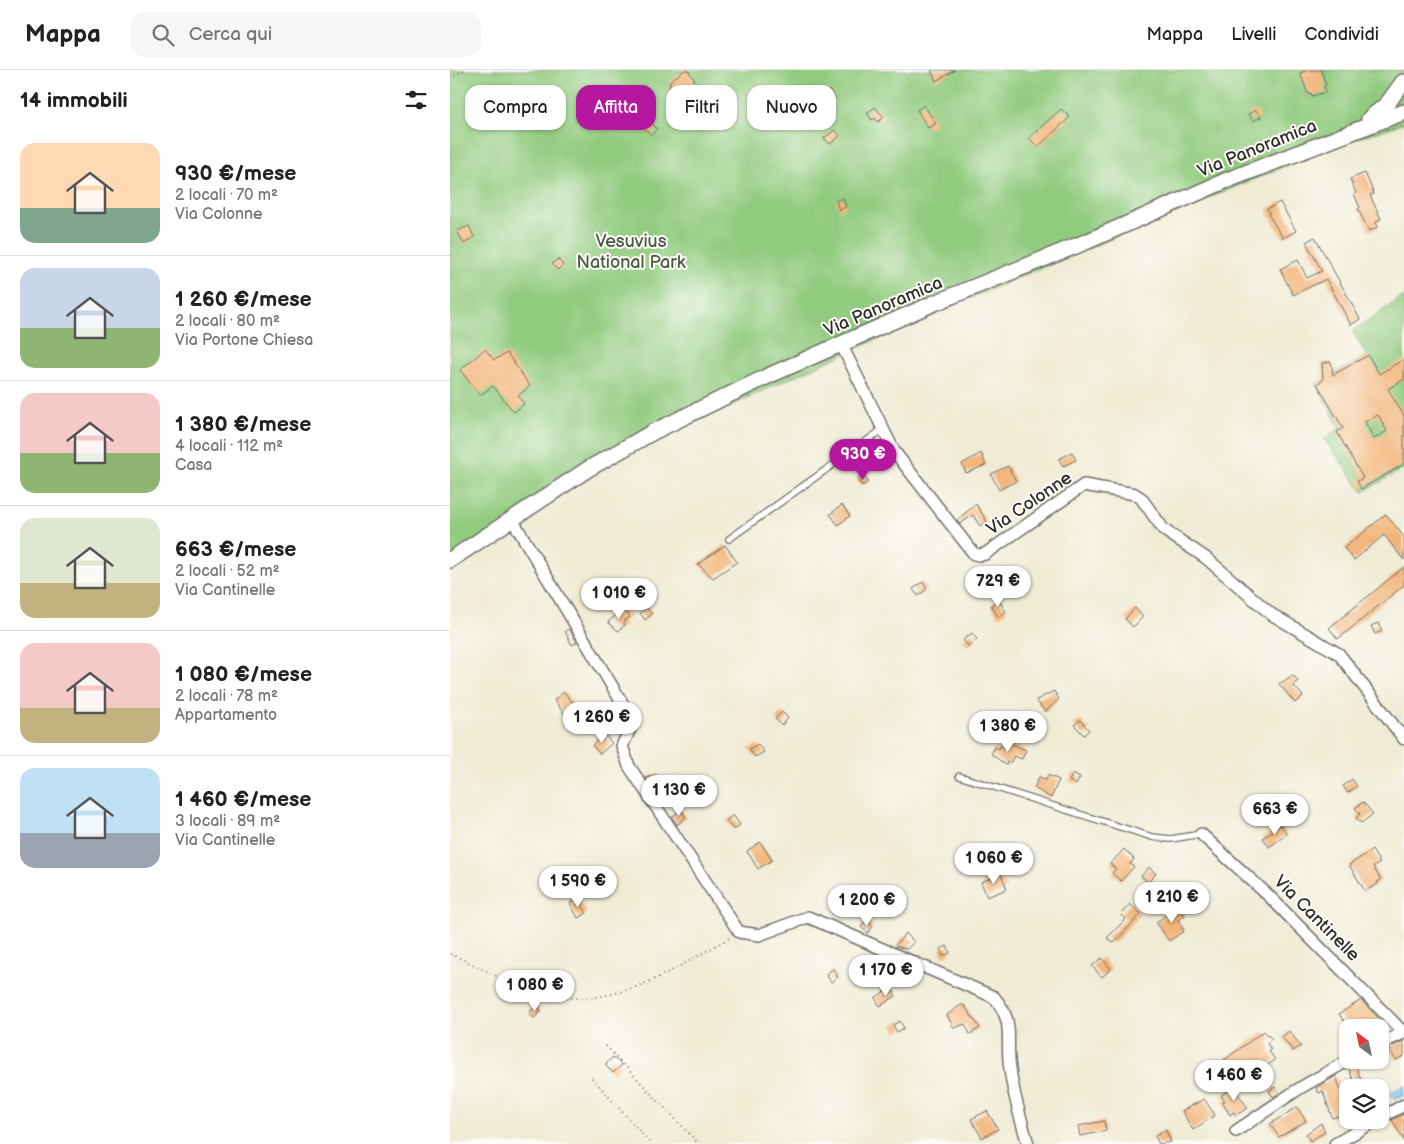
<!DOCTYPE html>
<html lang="it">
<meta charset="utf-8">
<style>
:root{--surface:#fff;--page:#f6f6f6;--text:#222;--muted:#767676;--line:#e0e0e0;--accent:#b5179e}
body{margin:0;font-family:"Balsamiq Sans",sans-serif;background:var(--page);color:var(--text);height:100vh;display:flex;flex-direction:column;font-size:19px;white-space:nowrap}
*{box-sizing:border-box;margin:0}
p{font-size:16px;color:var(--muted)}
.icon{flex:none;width:28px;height:28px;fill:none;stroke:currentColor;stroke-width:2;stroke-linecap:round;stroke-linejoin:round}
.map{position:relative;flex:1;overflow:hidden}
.panel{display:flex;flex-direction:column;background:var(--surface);width:450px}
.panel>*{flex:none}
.top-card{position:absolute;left:15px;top:15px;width:475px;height:45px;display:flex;gap:10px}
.needle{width:32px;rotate:327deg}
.fabs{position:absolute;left:889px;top:949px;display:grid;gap:10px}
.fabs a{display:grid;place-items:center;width:50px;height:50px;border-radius:10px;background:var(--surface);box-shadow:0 1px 4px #0004;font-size:25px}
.price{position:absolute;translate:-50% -42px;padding:0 11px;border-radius:18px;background:#fff;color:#222;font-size:16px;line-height:32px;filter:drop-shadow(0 1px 2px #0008)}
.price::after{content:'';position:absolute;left:50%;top:30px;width:15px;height:11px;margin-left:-8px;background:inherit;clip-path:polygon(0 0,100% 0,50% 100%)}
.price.selected{background:var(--accent);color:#fff}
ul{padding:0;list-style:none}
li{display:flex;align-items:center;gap:15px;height:125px;padding:0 20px}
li+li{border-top:1px solid var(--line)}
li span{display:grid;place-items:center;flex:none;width:140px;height:100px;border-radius:15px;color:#555}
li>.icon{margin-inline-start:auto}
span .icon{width:60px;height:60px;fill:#fffc;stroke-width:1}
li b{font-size:21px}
h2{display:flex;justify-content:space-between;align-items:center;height:60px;padding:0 20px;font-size:21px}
.chip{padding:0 18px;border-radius:15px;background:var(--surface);box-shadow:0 1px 4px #0004;font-size:18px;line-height:45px}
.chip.selected{background:var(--accent);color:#fff}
header{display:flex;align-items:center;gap:30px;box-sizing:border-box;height:70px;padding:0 25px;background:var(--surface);border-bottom:1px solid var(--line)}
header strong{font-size:24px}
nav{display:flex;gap:28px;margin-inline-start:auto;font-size:18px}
.search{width:350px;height:45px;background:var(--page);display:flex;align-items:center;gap:12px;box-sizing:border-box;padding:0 18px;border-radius:15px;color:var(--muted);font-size:19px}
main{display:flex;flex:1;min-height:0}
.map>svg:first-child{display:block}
.green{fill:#91cb7f;stroke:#5e7b55}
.water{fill:#71bdeb;stroke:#4e748b}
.building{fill:#f3b579;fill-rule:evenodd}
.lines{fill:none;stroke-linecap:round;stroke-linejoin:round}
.service-casing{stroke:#706e66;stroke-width:8}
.minor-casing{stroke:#706e66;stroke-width:14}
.tertiary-casing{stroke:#706e66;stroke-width:18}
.path{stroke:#706e66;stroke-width:2;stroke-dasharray:1 4;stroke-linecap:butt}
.service{stroke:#fff;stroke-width:5.5}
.minor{stroke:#fff;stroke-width:11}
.tertiary{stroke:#fff;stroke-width:15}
.labels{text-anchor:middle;stroke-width:4;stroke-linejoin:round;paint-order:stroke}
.street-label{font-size:18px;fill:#2b2b2b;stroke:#fdfcf7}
.park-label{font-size:18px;fill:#4a5b44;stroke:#fdfcf7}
</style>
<header>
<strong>Mappa</strong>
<div class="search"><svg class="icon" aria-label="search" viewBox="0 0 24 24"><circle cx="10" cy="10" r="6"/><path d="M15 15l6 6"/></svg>Cerca qui</div>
<nav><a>Mappa</a><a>Livelli</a><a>Condividi</a></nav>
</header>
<main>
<section class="panel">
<h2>14 immobili<svg class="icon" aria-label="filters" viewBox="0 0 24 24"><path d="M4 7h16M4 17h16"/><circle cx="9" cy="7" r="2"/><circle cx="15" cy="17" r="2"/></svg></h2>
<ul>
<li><span style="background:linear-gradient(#ffd9b3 65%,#7fa58c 0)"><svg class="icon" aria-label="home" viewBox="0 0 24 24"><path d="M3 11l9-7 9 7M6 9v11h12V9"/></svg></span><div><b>930 €/mese</b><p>2 locali · 70 m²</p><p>Via Colonne</p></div></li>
<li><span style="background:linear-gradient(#c9d6e8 60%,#8fb573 0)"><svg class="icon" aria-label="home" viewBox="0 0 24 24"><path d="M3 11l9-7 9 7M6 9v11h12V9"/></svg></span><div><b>1 260 €/mese</b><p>2 locali · 80 m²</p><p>Via Portone Chiesa</p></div></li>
<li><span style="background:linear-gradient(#f6c9c9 60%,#8fb573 0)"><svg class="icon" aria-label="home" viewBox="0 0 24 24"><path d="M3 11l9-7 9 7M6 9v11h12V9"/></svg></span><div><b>1 380 €/mese</b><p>4 locali · 112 m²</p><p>Casa</p></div></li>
<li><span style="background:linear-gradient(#dfe7d0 65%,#c2b280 0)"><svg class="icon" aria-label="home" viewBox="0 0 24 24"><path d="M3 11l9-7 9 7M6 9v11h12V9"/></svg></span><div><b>663 €/mese</b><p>2 locali · 52 m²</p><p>Via Cantinelle</p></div></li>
<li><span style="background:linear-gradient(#f6c9c9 65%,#c2b280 0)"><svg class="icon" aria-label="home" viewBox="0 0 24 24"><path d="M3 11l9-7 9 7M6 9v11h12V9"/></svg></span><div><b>1 080 €/mese</b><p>2 locali · 78 m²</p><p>Appartamento</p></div></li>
<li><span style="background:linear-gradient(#bfe0f5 65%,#9aa5b1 0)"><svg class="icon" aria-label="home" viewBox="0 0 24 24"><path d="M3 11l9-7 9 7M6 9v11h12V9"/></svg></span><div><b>1 460 €/mese</b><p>3 locali · 89 m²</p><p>Via Cantinelle</p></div></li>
</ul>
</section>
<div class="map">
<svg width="954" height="1074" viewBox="0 0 954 1074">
<rect width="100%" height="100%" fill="#fdfcf7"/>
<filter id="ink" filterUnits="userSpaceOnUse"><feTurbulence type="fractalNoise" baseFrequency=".02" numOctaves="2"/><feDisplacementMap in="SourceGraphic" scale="10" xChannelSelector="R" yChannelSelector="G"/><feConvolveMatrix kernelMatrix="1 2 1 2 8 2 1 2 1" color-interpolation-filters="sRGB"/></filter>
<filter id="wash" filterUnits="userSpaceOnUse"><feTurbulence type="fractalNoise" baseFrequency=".0096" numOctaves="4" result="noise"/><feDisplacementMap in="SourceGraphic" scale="20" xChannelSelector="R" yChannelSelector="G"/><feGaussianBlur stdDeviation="1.12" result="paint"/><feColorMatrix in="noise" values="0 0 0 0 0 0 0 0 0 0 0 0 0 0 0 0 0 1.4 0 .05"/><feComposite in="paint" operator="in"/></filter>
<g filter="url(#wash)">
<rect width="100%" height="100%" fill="#efebd4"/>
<g class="green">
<polygon points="0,0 954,0 954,53 888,74 495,238 169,386 111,423 0,501"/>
<polygon points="954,226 954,398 913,422 874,369 890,358 866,314 917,286 902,261"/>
</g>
<polygon class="water" points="954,1015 954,1025 945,1030 941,1022"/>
<g id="blocks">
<g class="building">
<polygon points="235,0 238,0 248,16 233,27 218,29 220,11"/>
<polygon points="481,0 505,0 486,11"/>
<polygon points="858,0 871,0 876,15 874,16 876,22 862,26 861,23 858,24 850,3"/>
<polygon points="379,20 385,28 377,35 371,26"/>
<polygon points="474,35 486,54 478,58 467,40"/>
<polygon points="425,37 434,47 428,52 425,48 422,50 417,43"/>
<polygon points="611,39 620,47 588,77 579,68"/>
<polygon points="806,40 811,47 803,51 798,44"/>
<polygon points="199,50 207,59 201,65 192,56"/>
<polygon points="385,60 390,66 380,74 374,68"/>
<polygon points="915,103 924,124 920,125 931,149 926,152 928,157 919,161 908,139 910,138 904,124 906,123 900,109"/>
<polygon points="393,128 396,137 389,140 386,131"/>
<polygon points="830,132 846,161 833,168 818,144 820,143 817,139"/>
<polygon points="19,156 24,167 14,174 7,161"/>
<polygon points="865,167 910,249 901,255 876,209 843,225 830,199 848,190 857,208 872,201 856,172"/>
<polygon points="108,189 113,195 108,200 102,194"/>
<polygon points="35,279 44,290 57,283 80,316 68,326 74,334 64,342 43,316 30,325 10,300"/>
<path d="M 918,285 L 929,304 L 954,289 L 954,309 L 938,319 L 954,346 L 954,394 L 911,419 L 907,411 L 913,408 L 887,362 L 893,358 L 867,314 L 873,310 L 872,293 L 881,292 L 883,305 ZM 928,345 L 937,361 L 924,369 L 915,352 Z"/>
<polygon points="622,382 626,390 613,396 609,389"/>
<polygon points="531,383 536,395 516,403 512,394"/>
<polygon points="558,396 566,411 549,420 541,404"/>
<polygon points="413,405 418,412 412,416 407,410"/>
<polygon points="526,434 537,452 530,456 523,445 510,454 507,450"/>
<polygon points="392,435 400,446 388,455 380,444"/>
<polygon points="936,444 954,467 954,490 934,465 904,490 894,478"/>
<polygon points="275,475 287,492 263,508 248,494"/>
<polygon points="954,497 954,515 888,569 879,558"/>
<polygon points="473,512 477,519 468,526 463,519"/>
<polygon points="549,530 556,542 548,547 541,535"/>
<polygon points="197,538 202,544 195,550 190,543"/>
<polygon points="685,538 693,547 683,557 675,549"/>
<polygon points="173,539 180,547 173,552 175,555 168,561 158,552"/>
<polygon points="928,553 932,561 925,564 921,556"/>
<polygon points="119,559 127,572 122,575 115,561"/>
<polygon points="522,563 527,569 518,576 513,570"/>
<polygon points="843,605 848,611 843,615 853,626 845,633 829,614"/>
<polygon points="604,621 609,629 595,642 586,630"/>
<polygon points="114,622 129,640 118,649 104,630"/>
<polygon points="332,642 338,648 332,655 325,649"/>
<polygon points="630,650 639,660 634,665 624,655"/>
<polygon points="154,664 162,673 150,684 142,675"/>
<polygon points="308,674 314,682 305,687 299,679"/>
<polygon points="561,674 576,680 572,689 564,686 560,693 557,692 556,695 541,684 545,677 549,679 550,676 556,678"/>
<polygon points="623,703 630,707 626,715 619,711"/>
<polygon points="206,704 219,722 210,729 196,708"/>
<polygon points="598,705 609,710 601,728 584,718 589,707 596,710"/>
<polygon points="902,709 907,716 898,723 893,716"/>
<polygon points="913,732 923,744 911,753 906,748 910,744 905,738"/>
<polygon points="231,740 236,747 227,755 222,747"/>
<polygon points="283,745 290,755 284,760 276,751"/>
<polygon points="831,755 837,764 819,777 813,768"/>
<polygon points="310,772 322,790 308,799 297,781"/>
<polygon points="674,779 684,789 680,794 684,797 671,811 662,803 666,799 660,794"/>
<polygon points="922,780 930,793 923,797 931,810 927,812 928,814 915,821 899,795"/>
<polygon points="699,797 706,804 698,812 691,806"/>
<polygon points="551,804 557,819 537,827 531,812"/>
<polygon points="128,829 137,843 128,848 120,833"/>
<polygon points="680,834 691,844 664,873 657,868 676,849 671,844"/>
<polygon points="729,837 735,846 728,850 734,861 719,871 706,852"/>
<polygon points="416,851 423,856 418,863 411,857"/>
<polygon points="456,863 464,872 457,879 445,876"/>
<polygon points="497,876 500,883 493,886 490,879"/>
<polygon points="652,888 661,899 652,907 642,896"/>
<polygon points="383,899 388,907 381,912 376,904"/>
<polygon points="441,917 446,926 430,936 425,928"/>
<polygon points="911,930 932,952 925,958 899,958 889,944"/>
<polygon points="86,935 91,941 84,948 79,943"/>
<polygon points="511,935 514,935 530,958 520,964 515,954 504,958 497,945"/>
<polygon points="450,951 454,958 447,962 443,955"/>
<polygon points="814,961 822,969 817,973 821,980 819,981 825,990 799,1009 789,994 781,1000 774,990"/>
<polygon points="839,961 851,976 843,981 832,967"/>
<polygon points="954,971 954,986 946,990 938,978"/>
<polygon points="163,987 172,995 163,1003 155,995"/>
<polygon points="905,994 913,1015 906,1018 899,999"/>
<polygon points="886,1006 898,1043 882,1048 873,1021 869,1023 866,1018"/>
<polygon points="825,1017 829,1023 823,1027 819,1021"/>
<polygon points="784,1018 798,1038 786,1045 784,1042 780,1045 772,1032 775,1031 771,1025"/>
<polygon points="754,1029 765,1045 743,1060 732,1041"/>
<polygon points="847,1037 856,1051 829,1067 820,1054"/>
<polygon points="537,1041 548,1059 532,1068 521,1049"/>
<polygon points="954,1044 954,1071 942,1050"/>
<polygon points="654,1051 656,1061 630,1066 628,1056"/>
<polygon points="871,1053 875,1062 860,1071 856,1064"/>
<polygon points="716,1060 721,1072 709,1074 705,1066"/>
</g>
</g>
</g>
<g filter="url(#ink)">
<use href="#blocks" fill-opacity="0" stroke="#706e66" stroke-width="1"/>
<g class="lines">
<g class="service-casing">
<g id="service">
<polyline points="279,469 433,359"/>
<polyline points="509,706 702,767 721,769 751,764"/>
</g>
</g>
<g class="minor-casing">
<g id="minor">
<polyline points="391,274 444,381 524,484 529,485 535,484 634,415 685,424 691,428 714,460 756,488 821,544 889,584 954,669"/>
<path d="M 62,449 L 177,641 L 180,659 L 172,676 L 179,696 L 289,862 L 309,865 L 358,847 L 544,927 C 566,953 555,968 560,999 C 563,1024 571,1050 578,1074"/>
<polyline points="751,764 819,826 954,963"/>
<polyline points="930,974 953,963"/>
<polyline points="930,1048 954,1035"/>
<polyline points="786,1061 850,1018 899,990"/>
<polyline points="885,1074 927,1050"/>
</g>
</g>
<g class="tertiary-casing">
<g id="tertiary">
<polyline points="919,49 937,34 953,12"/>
<polyline points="0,490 138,399 203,362 318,306 482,234 638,171 775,111 954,42"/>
</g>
</g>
<g class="path">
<polyline points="0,8 14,0"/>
<path d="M 0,884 C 23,893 45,907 69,916 C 155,949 209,907 281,867"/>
<polyline points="156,976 249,1074"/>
<polyline points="142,1008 201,1074"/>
</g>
<use href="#service" class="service"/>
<use href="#minor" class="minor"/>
<use href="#tertiary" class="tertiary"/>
</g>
</g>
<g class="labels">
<g class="street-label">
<text transform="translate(807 78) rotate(-22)" y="6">Via Panoramica</text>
<text transform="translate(433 236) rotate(-23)" y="6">Via Panoramica</text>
<text transform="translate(579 433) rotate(-34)" y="6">Via Colonne</text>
<text transform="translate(867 848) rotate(45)" y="6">Via Cantinelle</text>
</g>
<g class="park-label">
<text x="181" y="177">Vesuvius<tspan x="181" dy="21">National Park</tspan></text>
</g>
</g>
</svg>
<div class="fabs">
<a><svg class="needle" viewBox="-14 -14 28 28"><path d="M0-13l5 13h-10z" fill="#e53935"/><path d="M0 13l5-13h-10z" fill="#767676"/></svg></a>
<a><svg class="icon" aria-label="layers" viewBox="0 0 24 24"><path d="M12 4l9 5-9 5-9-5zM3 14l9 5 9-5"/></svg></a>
</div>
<b class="price selected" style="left:413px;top:411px">930 €</b>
<b class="price" style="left:548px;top:538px">729 €</b>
<b class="price" style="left:169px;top:550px">1 010 €</b>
<b class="price" style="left:152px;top:674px">1 260 €</b>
<b class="price" style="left:558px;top:683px">1 380 €</b>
<b class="price" style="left:229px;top:747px">1 130 €</b>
<b class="price" style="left:825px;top:766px">663 €</b>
<b class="price" style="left:544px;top:815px">1 060 €</b>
<b class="price" style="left:128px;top:838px">1 590 €</b>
<b class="price" style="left:722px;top:854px">1 210 €</b>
<b class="price" style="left:417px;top:857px">1 200 €</b>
<b class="price" style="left:436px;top:927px">1 170 €</b>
<b class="price" style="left:85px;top:942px">1 080 €</b>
<b class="price" style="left:784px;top:1032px">1 460 €</b>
<div class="top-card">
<a class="chip">Compra</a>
<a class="chip selected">Affitta</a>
<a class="chip">Filtri</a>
<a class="chip">Nuovo</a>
</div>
</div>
</main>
